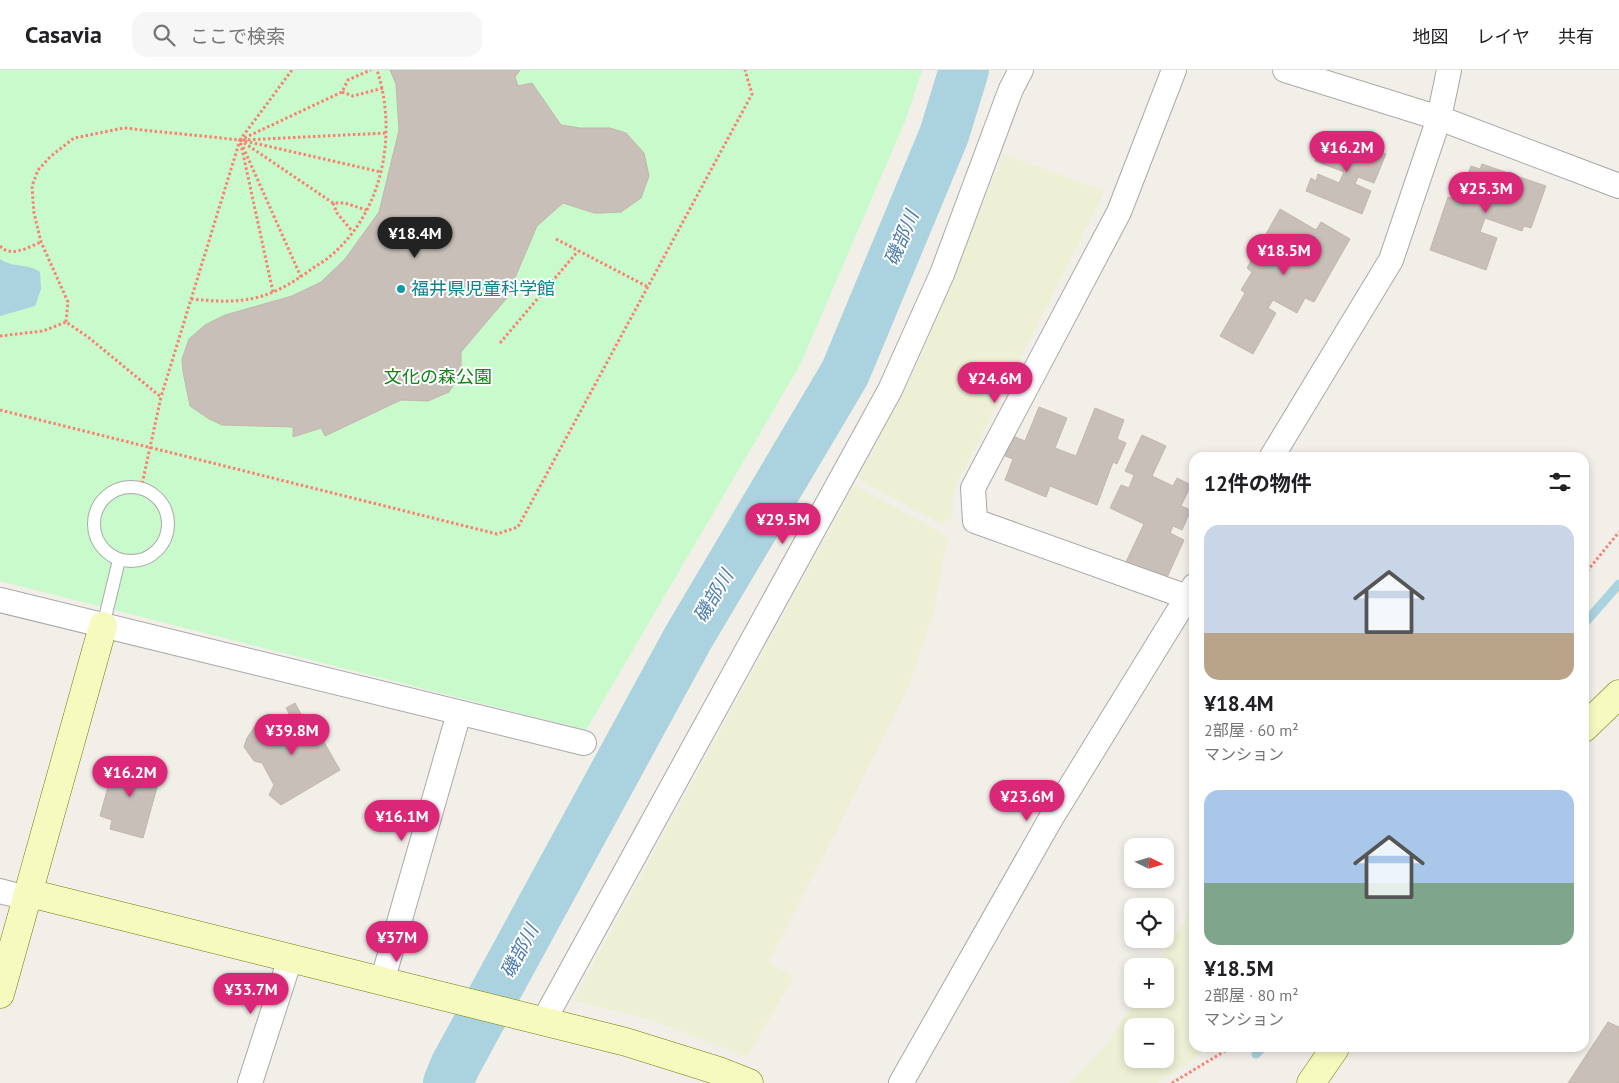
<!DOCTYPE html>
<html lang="ja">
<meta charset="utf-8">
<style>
:root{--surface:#fff;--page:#f6f6f6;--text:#202124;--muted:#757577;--line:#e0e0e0;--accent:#db2777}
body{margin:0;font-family:"PT Sans","Noto Sans JP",sans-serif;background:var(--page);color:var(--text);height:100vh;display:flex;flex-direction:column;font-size:19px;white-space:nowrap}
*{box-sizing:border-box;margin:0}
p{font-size:16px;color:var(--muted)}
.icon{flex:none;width:28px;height:28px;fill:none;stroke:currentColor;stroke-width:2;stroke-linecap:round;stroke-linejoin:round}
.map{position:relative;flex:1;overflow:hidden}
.drawer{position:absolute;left:1189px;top:382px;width:400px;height:600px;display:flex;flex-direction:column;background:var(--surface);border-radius:15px;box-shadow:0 2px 8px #0003}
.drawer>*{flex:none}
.needle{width:32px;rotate:95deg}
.fabs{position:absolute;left:1124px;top:768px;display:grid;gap:10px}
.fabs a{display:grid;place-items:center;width:50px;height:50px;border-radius:10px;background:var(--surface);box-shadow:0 2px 8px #0003;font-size:25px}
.price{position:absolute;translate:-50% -42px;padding:0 11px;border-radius:18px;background:var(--accent);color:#fff;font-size:16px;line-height:32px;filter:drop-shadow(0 1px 2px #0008)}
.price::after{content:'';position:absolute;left:50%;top:30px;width:15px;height:11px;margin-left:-8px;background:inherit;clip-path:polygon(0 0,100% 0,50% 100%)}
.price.active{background:#222;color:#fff}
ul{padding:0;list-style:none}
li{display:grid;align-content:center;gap:10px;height:265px;padding:0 15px}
li span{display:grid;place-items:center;height:155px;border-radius:15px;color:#555}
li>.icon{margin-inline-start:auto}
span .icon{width:90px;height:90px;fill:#fffc;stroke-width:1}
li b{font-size:21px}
h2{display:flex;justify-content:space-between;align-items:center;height:60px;padding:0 15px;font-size:21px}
header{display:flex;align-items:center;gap:30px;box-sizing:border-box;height:70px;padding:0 25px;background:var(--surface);border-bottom:1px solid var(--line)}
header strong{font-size:24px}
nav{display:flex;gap:28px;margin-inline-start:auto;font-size:18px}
.search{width:350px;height:45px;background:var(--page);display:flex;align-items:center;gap:12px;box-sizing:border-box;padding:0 18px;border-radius:15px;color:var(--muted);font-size:19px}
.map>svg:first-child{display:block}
.farmland{fill:#eef0d5;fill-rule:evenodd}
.park{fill:#c8facc}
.water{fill:#aad3df}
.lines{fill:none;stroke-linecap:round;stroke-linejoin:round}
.stream{stroke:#aad3df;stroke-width:9}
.river{stroke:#aad3df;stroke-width:50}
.building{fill:#c7bfb8;stroke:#c4b6ab}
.lane-casing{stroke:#a9a9a9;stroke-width:14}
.street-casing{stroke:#a9a9a9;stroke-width:26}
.secondary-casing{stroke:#707d05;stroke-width:29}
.path{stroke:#fa8072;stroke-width:3;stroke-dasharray:2.5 2.5;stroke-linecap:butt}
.lane{stroke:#fff;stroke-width:12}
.street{stroke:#fff;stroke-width:24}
.secondary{stroke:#f7fabf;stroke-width:28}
.culture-dot{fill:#0f9aa8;stroke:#fff;stroke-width:2}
.labels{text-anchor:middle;stroke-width:4;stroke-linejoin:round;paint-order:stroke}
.culture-label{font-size:18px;fill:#0d838f;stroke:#fff;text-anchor:start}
.park-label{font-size:18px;fill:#0c8416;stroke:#fff}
.water-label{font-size:19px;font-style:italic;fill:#4a7aab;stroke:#fff}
</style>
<header>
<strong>Casavia</strong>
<div class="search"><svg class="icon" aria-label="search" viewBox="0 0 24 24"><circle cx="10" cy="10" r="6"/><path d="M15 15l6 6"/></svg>ここで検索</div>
<nav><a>地図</a><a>レイヤ</a><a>共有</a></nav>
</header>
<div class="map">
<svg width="1619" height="1013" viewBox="0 0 1619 1013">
<rect width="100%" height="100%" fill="#f2efe9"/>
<g class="farmland">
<polygon points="1003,84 1105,121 953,422 953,447 942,454 858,409 914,300"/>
<polygon points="854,415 948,466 934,542 909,617 769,893 794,906 748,987 646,948 573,931"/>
<path d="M 1194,836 L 1194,978 L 1207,978 L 1191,992 L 1158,1013 L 1069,1013 L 1107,974 L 1136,929 L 1165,929 L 1165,896 L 1156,896 ZM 1165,956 L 1165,989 L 1132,989 L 1132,956 Z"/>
</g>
<polygon class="park" points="0,0 922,0 906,49 800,295 586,660 0,511"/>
<path class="water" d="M 0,189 C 12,198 28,193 40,202 L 41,219 L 35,236 L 0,246 Z"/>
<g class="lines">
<g class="stream">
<polyline points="1584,554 1619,514"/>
<polyline points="1256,984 1262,978"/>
</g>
<polyline class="river" points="448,1013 455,996 688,568 845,303 944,65 964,0"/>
</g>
<g class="building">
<polygon points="390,0 520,0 515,7 518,16 532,13 561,55 580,58 610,58 626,63 644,83 649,106 641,128 621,142 602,143 594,143 563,133 537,156 506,229 461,282 461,303 449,322 428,331 401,330 325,366 321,358 293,367 293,357 222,355 209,349 190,336 183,302 182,289 189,269 205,255 225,245 292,226 321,212 345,189 379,142 399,60 396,14"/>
<polygon points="1345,67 1386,84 1374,113 1358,107 1355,114 1371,121 1362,144 1306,121 1311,108 1316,111 1318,104 1339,113 1344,102 1315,91 1324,70 1341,77"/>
<polygon points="1482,94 1546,116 1531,158 1524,156 1522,161 1485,148 1480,162 1497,168 1486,200 1430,180 1448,127 1470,134 1475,119 1464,115 1471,96 1480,99"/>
<polygon points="1280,139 1316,160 1321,152 1350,169 1314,232 1305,228 1297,243 1273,230 1268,238 1276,243 1253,284 1220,266 1245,223 1241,220 1252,202 1247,198"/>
<polygon points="1039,337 1067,348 1055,378 1076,386 1095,338 1124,350 1117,369 1126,373 1117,394 1113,392 1097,435 1050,416 1046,427 1005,410 1013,389 1005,386 1013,366 1025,371"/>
<polygon points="1142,365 1166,376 1152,406 1173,416 1177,408 1191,415 1181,436 1191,440 1182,460 1173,456 1170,463 1184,470 1165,512 1125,494 1144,454 1110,438 1121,415 1129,418 1134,405 1125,401"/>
<polygon points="295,633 302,646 309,646 340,700 281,735 269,725 274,715 262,693 254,691 244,677 247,668 255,656 264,654 274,662 294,652 286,638"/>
<polygon points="115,691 161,703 143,768 110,759 112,750 100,746"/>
<polygon points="1608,952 1619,957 1619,1013 1568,1013"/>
</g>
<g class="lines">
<g class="lane-casing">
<g id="lane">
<circle cx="131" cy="454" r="37"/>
<polyline points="103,556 119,490"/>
</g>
</g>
<g class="street-casing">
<g id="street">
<polyline points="1174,0 1119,142 973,418 975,451 1187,527"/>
<polyline points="1285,0 1439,48 1619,116"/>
<polyline points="1271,388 1391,190 1439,48 1449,0"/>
<polyline points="0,530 584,673"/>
<polyline points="0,821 27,828"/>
<polyline points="382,912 459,643"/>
<polyline points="543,952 890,320 942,204 1011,19 1021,0"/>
<polyline points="250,1013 290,889"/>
<polyline points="901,1013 1050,750 1194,516"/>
</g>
</g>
<g class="secondary-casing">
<g id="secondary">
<polyline points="1584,658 1619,624"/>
<polyline points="29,823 626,972 719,1001 749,1013"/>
<polyline points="0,924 103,556"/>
<polyline points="1311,1013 1335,978"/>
</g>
</g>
<g class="path">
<polyline points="342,22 353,26 383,18"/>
<polyline points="240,70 342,22 348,10 371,0"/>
<polyline points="240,70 333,133 345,133 366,140"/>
<polyline points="243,70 386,63"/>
<polyline points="245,71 381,102"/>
<polyline points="243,77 301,207"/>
<polyline points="333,133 337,143 352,161"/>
<polyline points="556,169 648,217"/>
<path d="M 0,176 C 11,188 29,177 41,172"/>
<polyline points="273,222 240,70 292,0"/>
<path d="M 191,229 C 213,231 233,233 255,228 C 276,223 292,213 309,201 C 315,196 322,193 328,188 C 383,144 398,64 377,0"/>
<polyline points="66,252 68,232 41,172 34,143 32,116 38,100 51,86 74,68 124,58 240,70 161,327"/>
<polyline points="0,266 43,261 66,252 88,267 161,327 141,419"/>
<polyline points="500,273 578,181"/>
<polyline points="0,340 497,464 518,457 752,24 745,0"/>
<polyline points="1584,505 1619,462"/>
<polyline points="1172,1013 1230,978"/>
</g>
<use href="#lane" class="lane"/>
<use href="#street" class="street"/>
<use href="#secondary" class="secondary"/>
</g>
<circle class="culture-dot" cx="401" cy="219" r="5"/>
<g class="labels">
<g class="culture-label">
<text x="411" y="225">福井県児童科学館</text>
</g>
<g class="park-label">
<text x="438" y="313">文化の森公園</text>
</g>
<g class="water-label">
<text transform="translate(901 168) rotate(-67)" y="7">磯部川</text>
<text transform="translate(713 526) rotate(-59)" y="7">磯部川</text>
<text transform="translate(519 881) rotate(-62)" y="7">磯部川</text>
</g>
</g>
</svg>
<div class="fabs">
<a><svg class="needle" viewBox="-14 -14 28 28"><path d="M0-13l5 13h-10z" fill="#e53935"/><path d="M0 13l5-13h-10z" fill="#757577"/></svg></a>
<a><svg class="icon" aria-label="locate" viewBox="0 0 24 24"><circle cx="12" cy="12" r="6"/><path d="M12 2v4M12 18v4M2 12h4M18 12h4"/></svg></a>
<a>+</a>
<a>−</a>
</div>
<b class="price" style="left:1347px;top:103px">¥16.2M</b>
<b class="price" style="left:1486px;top:144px">¥25.3M</b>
<b class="price active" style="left:415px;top:189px">¥18.4M</b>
<b class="price" style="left:1284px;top:206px">¥18.5M</b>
<b class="price" style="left:995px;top:334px">¥24.6M</b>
<b class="price" style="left:783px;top:475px">¥29.5M</b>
<b class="price" style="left:292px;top:686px">¥39.8M</b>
<b class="price" style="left:130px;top:728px">¥16.2M</b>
<b class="price" style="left:1027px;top:752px">¥23.6M</b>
<b class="price" style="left:402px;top:772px">¥16.1M</b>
<b class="price" style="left:397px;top:893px">¥37M</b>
<b class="price" style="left:251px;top:945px">¥33.7M</b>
<section class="drawer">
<h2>12件の物件<svg class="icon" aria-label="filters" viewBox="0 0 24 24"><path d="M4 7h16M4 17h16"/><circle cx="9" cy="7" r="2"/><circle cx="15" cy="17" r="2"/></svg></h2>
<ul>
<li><span style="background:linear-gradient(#c9d6e8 70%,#b9a48a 0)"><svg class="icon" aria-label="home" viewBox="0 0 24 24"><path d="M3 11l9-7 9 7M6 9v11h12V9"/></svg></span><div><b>¥18.4M</b><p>2部屋 · 60 m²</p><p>マンション</p></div></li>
<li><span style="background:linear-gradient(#a9c7e8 60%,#7fa58c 0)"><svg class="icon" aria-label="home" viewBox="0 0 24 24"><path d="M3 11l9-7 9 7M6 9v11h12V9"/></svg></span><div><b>¥18.5M</b><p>2部屋 · 80 m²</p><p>マンション</p></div></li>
</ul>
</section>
</div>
